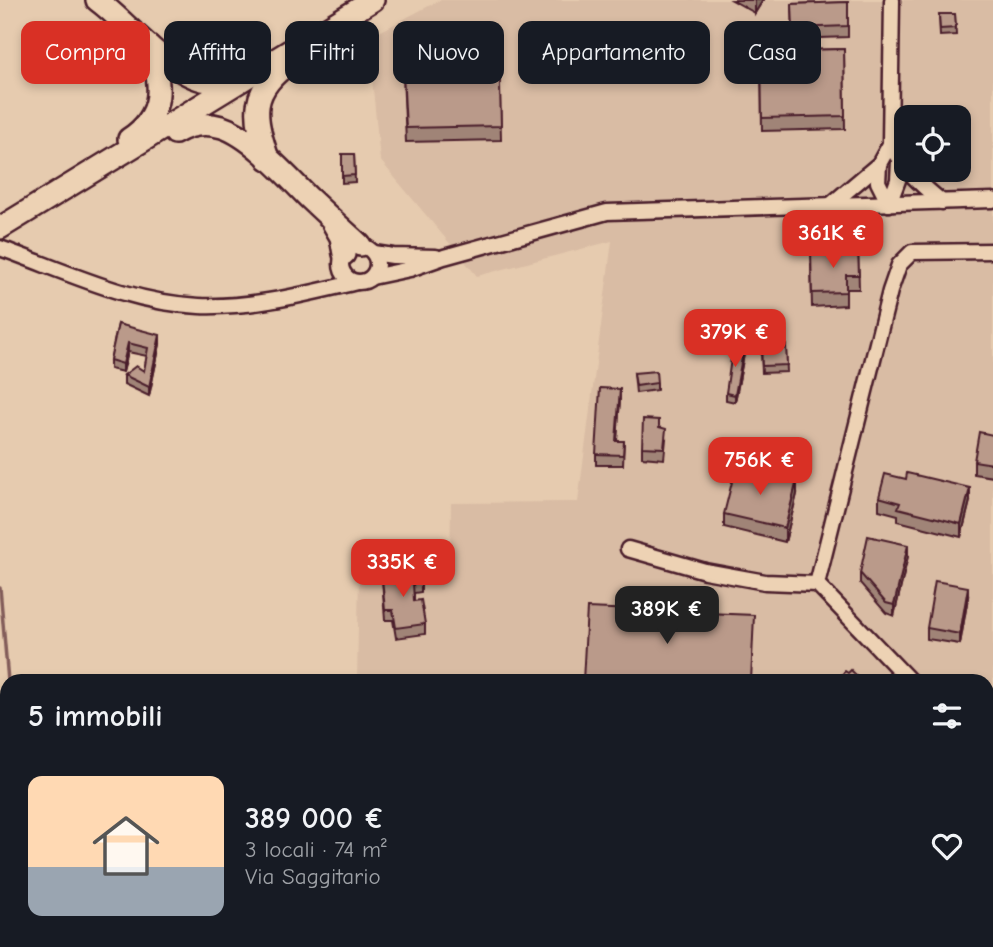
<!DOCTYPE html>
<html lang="it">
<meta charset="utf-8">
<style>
:root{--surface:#171b24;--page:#20242c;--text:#f1f3f6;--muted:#9ea1a6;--line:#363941;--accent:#d93025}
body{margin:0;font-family:"Comic Neue",sans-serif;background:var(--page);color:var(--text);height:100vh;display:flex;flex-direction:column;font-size:26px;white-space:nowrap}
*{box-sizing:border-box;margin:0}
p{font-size:23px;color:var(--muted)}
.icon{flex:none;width:38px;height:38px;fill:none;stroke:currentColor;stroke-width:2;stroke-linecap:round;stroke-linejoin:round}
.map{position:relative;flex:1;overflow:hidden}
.drawer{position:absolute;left:0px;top:674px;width:994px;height:275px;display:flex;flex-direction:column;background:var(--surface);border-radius:21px 21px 0 0;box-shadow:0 4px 10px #0003}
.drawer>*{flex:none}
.banner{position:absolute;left:21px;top:21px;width:952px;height:63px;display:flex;gap:14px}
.controls{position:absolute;left:894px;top:105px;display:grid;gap:14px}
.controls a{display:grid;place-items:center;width:77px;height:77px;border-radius:14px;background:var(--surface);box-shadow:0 4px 10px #0003;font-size:35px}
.price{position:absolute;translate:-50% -60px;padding:0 16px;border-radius:14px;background:var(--accent);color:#fff;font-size:23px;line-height:46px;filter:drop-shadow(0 2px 4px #0008)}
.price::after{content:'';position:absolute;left:50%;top:42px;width:21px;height:16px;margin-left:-10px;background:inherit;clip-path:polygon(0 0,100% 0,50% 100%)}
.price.on{background:#222;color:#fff}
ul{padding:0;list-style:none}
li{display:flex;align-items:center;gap:21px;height:175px;padding:0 28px}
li+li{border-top:2px solid var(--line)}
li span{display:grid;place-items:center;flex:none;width:196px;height:140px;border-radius:14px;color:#555}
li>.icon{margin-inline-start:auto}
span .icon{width:84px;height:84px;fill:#fffc;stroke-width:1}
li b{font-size:30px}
h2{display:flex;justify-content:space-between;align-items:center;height:84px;padding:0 28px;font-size:30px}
.chip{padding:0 24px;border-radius:14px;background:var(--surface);box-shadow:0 4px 10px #0003;font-size:24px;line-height:63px}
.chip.on{background:var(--accent);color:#fff}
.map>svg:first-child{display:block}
.built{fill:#d9bca4;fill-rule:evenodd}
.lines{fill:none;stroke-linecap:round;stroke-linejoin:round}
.stream{stroke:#835d5a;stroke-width:3.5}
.minor-casing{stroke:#4a1f2b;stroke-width:19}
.highway-casing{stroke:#4a1f2b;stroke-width:26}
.minor{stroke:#edd2b4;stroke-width:14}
.highway{stroke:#edd2b4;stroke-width:21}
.wall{fill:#a08477;stroke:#4a1f2b;stroke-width:2}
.shaded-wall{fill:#826c61;stroke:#4a1f2b;stroke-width:2}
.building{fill:#ba9a8a;stroke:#4a1f2b;stroke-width:2}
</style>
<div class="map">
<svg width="993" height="947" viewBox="0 0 993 947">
<rect width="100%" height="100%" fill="#e6cbaf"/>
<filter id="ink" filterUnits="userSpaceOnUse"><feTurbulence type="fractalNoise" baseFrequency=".0143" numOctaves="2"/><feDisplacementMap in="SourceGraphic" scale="14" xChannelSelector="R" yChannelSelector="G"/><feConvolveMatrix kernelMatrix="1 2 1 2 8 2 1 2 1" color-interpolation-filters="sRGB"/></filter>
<g filter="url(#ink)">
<path class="built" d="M 440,0 L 993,0 L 993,947 L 550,947 L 551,942 L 987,942 L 987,681 L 357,681 L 359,572 L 450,570 L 451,503 L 578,502 L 612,241 L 477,276 L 380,160 L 368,38 ZM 906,117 L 959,117 L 959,170 L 906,170 Z"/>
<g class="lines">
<g class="stream">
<polyline points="0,588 8,681"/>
<polyline points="144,942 149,947"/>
</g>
<g class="minor-casing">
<g id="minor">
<path d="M 892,0 L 890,144 C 903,169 920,184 942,202"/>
<polyline points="879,164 878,182 889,204"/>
<polyline points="889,204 898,180 899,162"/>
<polyline points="828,207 879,164 890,144"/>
<circle cx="359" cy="264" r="18"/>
<path d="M 0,248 C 65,271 129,303 199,306 C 253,308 305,294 357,282"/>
<polyline points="374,253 393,256 436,257"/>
<polyline points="372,277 410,269 444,257 607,212 993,200"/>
<polyline points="628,549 705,571 765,582 817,584 910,681"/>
<polyline points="817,584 890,291 899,265 912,252 993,251"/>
<polyline points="987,760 993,766"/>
<polyline points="0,926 7,935"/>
<polyline points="12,942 16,947"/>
</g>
</g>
<g class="highway-casing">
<g id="highway">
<path d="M 97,0 C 126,21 177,83 213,81 C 223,81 231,77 239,72"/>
<path d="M 175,133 C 190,124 205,122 222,127 C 251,136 287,176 309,198 C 326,214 343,230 360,245"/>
<path d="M 129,139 C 166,115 162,82 149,46"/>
<path d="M 268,159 C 254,116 248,91 291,62"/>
<polyline points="333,223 341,237 344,254"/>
<polyline points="0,228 373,0"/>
</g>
</g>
<use href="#minor" class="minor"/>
<use href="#highway" class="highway"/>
</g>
<g class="wall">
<polygon points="732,0 763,0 755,13"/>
<polygon points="848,2 848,37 793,39 792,4"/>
<polygon points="939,14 955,14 956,35 940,36"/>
<polygon points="499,45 501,140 406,142 402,53 422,52"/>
<polygon points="844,49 845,129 762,131 761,51"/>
<polygon points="342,154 354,154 355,182 342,183"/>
<polygon points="858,249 859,289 846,289 846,305 812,307 811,265"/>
<polygon points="118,324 160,344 149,396 124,384 124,375 144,371 147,356 128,352 123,372 110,369 110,360"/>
<polygon points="785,328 787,372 762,373 761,351 748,351 748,336"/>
<polygon points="744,354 735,402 726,400 726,393"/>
<polygon points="634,373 657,383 657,390 636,393"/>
<polygon points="620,399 617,441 624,441 623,465 596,465 596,454"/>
<polygon points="993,435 993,477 974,474 974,461"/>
<polygon points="666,439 664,459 642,457 642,447"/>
<polygon points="797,494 785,542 724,527 724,514"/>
<polygon points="879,497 970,501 961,537 898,521 898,515 879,510"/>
<polygon points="908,556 894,616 886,613 860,583 860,573"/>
<polygon points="382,578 421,582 421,592 414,593 414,601 425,624 425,634 396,638 393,620 385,620"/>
<polygon points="968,597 960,644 927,639 927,628"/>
<polygon points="258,942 307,942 313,947 258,947"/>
</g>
<g class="shaded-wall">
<polygon points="755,0 763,0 755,13"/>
<polygon points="160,335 160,344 149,396 149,387"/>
<polygon points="128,343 128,352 123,372 123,364"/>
<polygon points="744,347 744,354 735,402 735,395"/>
<polygon points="620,389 620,399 616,451 616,441"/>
<polygon points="797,480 797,494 785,542 785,528"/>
<polygon points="970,488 970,501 961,537 961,524"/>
<polygon points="908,545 908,556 894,616 894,605"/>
<polygon points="968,587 968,597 960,644 960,634"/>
<polygon points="993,845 993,859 987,869 987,855"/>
<polygon points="932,942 941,942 938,947 929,947"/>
</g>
<g class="building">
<polygon points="848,2 848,26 793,28 792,4"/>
<polygon points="939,14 955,14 956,28 940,29"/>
<polygon points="499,45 501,126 406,128 402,53 422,52 422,47"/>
<polygon points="844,49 845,116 762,118 761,51"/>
<polygon points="342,154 354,154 355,175 342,176"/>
<polygon points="858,249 859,275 846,275 846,292 812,293 811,251"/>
<polygon points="118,324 160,335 149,387 124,375 136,366 144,371 148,348 128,343 123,364 110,360"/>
<polygon points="785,328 787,365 762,366 761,344 748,344 748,336 751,336 751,329"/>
<polygon points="733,345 744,347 735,395 726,393"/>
<polygon points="656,371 657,383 636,386 634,373"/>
<polygon points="600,388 620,389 616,441 624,441 623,455 596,454"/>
<polygon points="643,419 659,420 659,427 666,429 664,448 642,447"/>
<polygon points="979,432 993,435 993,464 974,461"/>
<polygon points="736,466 797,480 785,528 724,514"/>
<polygon points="907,473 970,488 961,524 898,508 900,503 879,497 885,474 906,479"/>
<polygon points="868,536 908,545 894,605 886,603 860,573"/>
<polygon points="420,571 421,582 413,583 414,601 421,600 425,624 396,628 393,610 385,610 382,578"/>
<polygon points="935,581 968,587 960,634 927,628"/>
<polygon points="587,608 754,615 751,681 583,681"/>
<polygon points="851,670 862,681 836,681 845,671 848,673"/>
<polygon points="987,838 993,842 993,845 987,855"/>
<polygon points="260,942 307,942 313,947 264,947 263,944"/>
<polygon points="885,942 932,942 929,947 881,947"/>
</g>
</g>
</svg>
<div class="controls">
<a><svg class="icon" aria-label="locate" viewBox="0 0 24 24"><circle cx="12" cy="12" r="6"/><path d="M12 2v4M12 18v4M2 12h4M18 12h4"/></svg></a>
</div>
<b class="price" style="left:833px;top:270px">361K €</b>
<b class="price" style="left:735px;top:369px">379K €</b>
<b class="price" style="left:760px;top:497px">756K €</b>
<b class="price" style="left:403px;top:599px">335K €</b>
<b class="price on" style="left:667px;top:646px">389K €</b>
<div class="banner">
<a class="chip on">Compra</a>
<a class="chip">Affitta</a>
<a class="chip">Filtri</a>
<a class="chip">Nuovo</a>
<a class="chip">Appartamento</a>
<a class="chip">Casa</a>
</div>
<section class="drawer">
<h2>5 immobili<svg class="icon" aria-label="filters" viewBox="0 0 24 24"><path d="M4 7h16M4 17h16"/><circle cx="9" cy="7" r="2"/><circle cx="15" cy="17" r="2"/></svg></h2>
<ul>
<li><span style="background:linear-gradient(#ffd9b3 65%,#9aa5b1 0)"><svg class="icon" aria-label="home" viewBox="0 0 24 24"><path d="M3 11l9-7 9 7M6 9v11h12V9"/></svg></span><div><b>389 000 €</b><p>3 locali · 74 m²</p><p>Via Saggitario</p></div><svg class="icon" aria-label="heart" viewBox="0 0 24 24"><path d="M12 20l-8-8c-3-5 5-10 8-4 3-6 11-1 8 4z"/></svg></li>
</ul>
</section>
</div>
